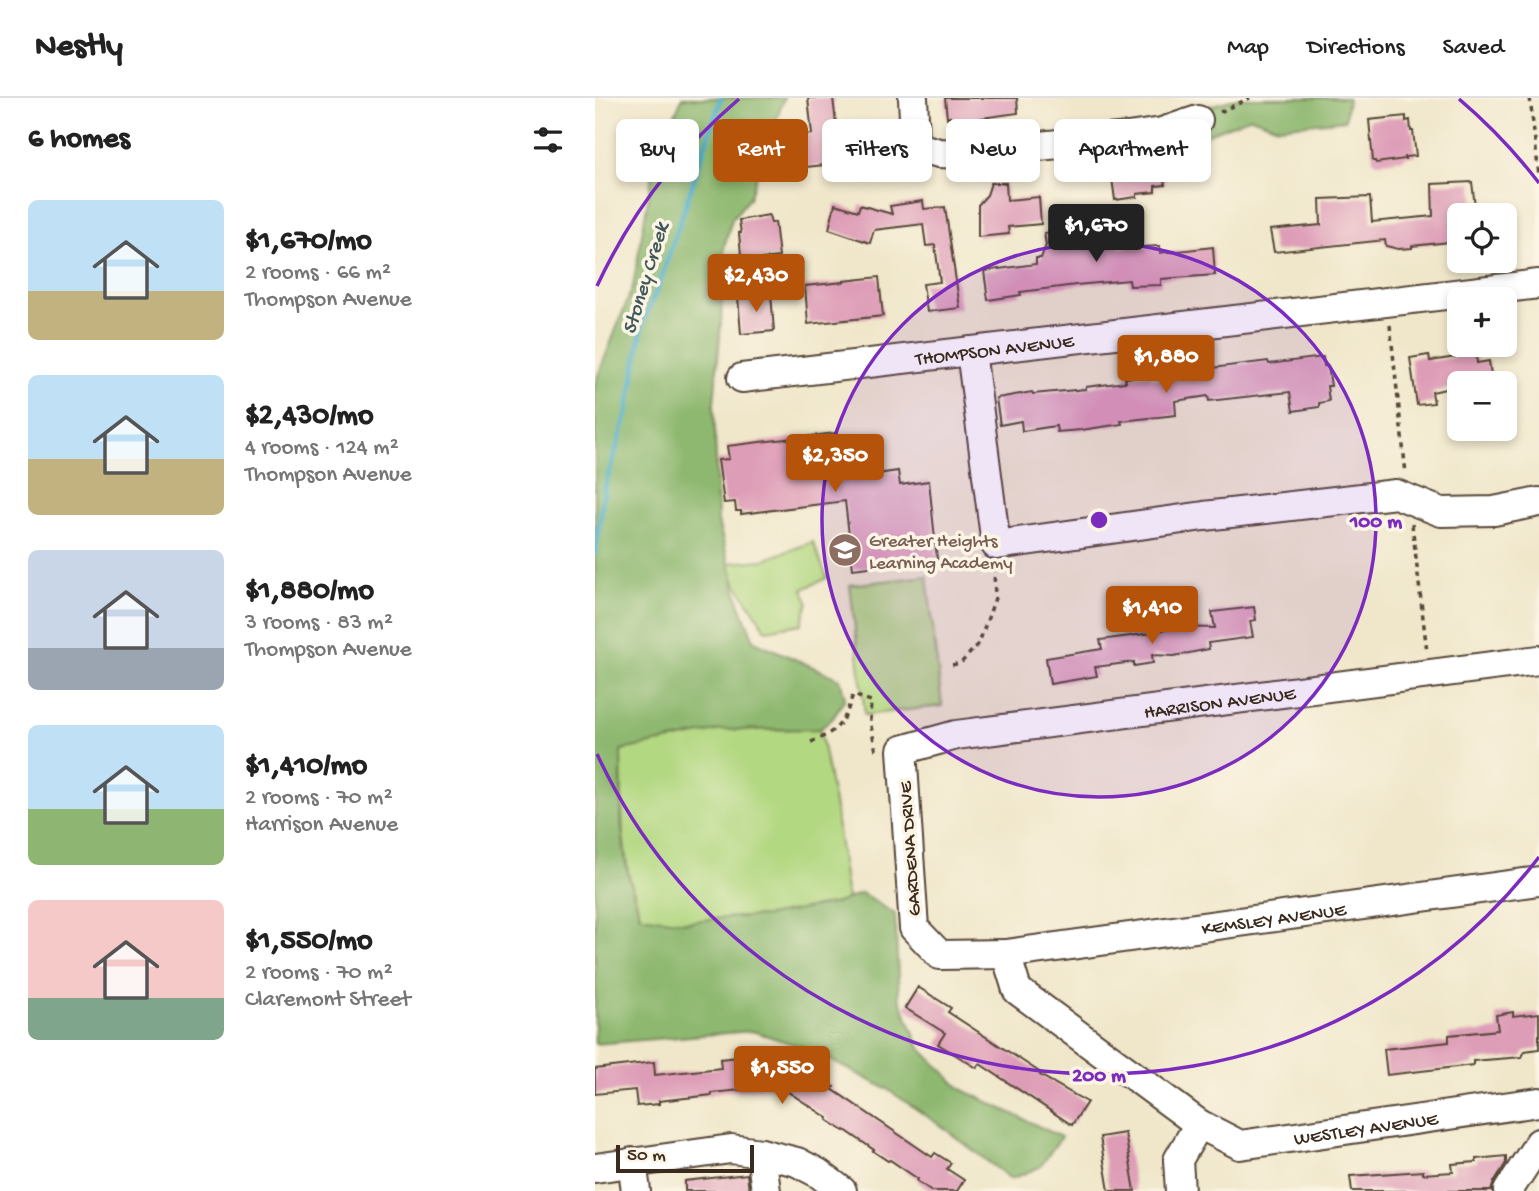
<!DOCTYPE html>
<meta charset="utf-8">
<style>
:root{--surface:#fff;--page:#f6f6f6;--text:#222;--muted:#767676;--line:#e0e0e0;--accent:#b45309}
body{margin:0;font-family:"Gochi Hand",sans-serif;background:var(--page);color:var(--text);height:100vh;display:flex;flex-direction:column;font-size:26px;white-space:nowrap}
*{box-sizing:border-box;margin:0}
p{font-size:23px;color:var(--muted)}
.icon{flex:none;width:38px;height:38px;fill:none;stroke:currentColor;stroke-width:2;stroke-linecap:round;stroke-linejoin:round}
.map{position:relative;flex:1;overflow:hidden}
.details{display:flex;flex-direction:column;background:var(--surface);width:595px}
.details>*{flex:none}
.guide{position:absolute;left:21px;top:21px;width:665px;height:63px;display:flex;gap:14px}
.tools{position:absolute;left:852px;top:105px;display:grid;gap:14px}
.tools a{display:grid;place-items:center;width:70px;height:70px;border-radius:10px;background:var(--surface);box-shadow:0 4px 10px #0003;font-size:35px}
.scale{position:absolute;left:21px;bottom:18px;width:138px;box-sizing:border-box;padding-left:7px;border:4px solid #3b2a1e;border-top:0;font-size:19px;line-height:24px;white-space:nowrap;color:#3b2a1e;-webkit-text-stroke:5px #fcf5e5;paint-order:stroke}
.price{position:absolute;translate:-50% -60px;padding:0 16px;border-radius:7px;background:var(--accent);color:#fff;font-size:23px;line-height:46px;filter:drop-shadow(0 2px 4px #0008)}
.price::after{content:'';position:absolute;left:50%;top:42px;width:21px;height:16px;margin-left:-10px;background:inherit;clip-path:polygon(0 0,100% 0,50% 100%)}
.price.on{background:#222;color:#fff}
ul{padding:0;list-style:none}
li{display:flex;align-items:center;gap:21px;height:175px;padding:0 28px}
li span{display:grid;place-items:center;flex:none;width:196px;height:140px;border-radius:10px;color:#555}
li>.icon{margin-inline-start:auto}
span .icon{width:84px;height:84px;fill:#fffc;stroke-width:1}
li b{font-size:30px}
h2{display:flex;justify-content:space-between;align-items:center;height:84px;padding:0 28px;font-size:30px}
.tag{padding:0 24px;border-radius:10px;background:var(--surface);box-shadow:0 4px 10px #0003;font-size:24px;line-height:63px}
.tag.on{background:var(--accent);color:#fff}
header{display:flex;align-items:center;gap:42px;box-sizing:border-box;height:98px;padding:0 35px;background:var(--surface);border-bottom:2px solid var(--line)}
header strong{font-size:33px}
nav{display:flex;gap:38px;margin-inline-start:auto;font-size:24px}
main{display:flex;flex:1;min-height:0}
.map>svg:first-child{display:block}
.green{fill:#b3d882;stroke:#778150;stroke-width:2}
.forest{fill:#8eb870;stroke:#647147;stroke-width:2}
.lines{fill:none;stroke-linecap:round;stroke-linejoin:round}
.stream{stroke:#4aadc9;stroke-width:5}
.building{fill:#de9db7}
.minor-casing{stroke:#564638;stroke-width:32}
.path{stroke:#564638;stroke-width:3.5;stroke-dasharray:5 5;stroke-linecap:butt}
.minor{stroke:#fff;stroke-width:28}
.ring{fill:none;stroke:#7b2cbf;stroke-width:3.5}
.labels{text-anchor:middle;stroke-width:7;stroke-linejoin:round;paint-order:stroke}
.street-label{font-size:19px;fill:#3b2a1e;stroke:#fcf5e5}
.education-label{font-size:19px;fill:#785e54;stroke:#fcf5e5;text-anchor:start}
.water-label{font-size:21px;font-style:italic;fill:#40585a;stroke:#fcf5e5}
.centre{fill:#7b2cbf;stroke:#fcf5e5;stroke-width:3.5}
.ring-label{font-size:21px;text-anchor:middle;font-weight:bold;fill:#7b2cbf;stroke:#fcf5e5;stroke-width:7;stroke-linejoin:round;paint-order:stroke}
</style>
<header>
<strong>Nestly</strong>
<nav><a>Map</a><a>Directions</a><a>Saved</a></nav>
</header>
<main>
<section class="details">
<h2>6 homes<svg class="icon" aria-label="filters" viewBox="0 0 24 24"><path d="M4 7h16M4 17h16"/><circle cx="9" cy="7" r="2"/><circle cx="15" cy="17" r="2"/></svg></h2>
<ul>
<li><span style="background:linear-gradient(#bfe0f5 65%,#c2b280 0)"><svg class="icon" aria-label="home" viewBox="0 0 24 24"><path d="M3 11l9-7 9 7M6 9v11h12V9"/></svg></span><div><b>$1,670/mo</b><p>2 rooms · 66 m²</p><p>Thompson Avenue</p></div></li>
<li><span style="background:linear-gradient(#bfe0f5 60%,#c2b280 0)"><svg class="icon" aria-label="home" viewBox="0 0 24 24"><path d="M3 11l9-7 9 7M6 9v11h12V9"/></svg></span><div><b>$2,430/mo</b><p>4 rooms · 124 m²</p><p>Thompson Avenue</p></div></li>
<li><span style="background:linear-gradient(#c9d6e8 70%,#9aa5b1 0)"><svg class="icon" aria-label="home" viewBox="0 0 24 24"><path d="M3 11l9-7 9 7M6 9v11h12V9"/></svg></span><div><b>$1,880/mo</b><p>3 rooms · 83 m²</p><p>Thompson Avenue</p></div></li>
<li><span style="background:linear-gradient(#bfe0f5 60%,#8fb573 0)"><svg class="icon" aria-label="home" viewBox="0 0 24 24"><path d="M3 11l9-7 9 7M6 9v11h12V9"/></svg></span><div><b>$1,410/mo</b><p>2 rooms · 70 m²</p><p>Harrison Avenue</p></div></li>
<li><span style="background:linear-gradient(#f6c9c9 70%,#7fa58c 0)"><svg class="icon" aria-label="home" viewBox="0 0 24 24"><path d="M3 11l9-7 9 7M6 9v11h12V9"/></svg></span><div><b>$1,550/mo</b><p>2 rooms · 70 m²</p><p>Claremont Street</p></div></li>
</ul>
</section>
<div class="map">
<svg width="944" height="1093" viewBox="0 0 944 1093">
<rect width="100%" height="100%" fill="#fcf5e5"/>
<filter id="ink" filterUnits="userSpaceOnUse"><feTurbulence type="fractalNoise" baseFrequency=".0143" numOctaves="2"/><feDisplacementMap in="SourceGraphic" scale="14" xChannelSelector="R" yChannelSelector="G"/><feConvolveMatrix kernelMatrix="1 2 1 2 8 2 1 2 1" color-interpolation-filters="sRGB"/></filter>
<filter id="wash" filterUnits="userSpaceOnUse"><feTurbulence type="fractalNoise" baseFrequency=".00686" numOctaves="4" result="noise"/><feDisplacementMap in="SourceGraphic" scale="28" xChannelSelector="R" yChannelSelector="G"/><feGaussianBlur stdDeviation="1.57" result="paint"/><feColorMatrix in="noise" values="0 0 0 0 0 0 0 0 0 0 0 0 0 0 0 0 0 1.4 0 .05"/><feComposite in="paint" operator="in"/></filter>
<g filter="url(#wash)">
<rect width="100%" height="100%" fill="#f0e7cb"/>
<g class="green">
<polygon points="218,444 232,480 208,491 213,505 206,526 171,532 139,482 134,465 168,462"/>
<polygon points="332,478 347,608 270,617 255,487"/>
<polygon points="225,631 241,716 252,801 242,805 172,818 127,820 91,824 46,819 33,774 28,736 26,652 126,632"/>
</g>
<g class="forest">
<polygon points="87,0 189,0 154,100 137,121 129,149 126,226 119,305 123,424 145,507 159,543 245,581 250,600 238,620 225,631 126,632 26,652 26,722 31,768 45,818 91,824 127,820 172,818 242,805 266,795 300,816 304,900 325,950 366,991 466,1039 445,1069 416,1081 349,1030 292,991 214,951 157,933 0,946 0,285 38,188 59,66"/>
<polygon points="642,0 753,0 750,22 683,29 656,19 608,38 605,11"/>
</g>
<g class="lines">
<polyline class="stream" points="0,456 9,392 33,312 48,224 64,187 126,0"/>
</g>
<g id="blocks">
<g class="building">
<polygon points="213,0 238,0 242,34 247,33 249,51 243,52 244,63 240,64 240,66 201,70 201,67 197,68 195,52 199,51 198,38 217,36"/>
<polygon points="350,0 422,0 423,15 386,20 387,25 361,28 360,21 355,22 355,19 352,20"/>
<polygon points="811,18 811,23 815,22 816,33 818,33 821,58 809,59 810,61 781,65 780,63 778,63 774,22"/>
<polygon points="568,69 570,87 560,88 560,94 542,96 542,99 520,102 516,73"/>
<polygon points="877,84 881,117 864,117 864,143 817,148 817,150 803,151 791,148 790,142 679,154 675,132 726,127 725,101 775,99 777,124 838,118 837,86"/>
<polygon points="396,85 411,85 412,102 444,99 446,126 413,129 414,136 383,139 383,107 392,97"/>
<polygon points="328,103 329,111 350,109 365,210 332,214 328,186 345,184 340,147 331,148 328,126 279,132 275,145 234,131 240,106 263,113 265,107 297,116 295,108"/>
<polygon points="174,117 176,125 180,124 184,159 167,161 167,165 147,167 144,135 146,135 144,122"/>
<polygon points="509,127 510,135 515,134 517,146 522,146 523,150 565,148 565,155 618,149 620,177 566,181 566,187 535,188 534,182 481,187 425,194 426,197 393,202 389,173 441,166 441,160 446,160 451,147 449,135"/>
<polygon points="284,179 288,218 213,226 210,188 249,184 249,183"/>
<polygon points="176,196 179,233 146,236 143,199"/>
<polygon points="881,256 882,265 894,263 897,284 864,285 864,288 837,294 839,305 822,307 815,260 834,257 835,263"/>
<polygon points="728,259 729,268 733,268 736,288 732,288 734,303 724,305 724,309 698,313 695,294 614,303 613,298 580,303 581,317 526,323 527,326 486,332 462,334 461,328 427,333 426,323 405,327 401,300 408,299 437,294 438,296 491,291 491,289 531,284 530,280 555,277 556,280 562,281 593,277 592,273 673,263 674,266"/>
<polygon points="240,335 241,338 245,338 246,347 266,345 268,361 273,361 275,377 303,373 305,387 334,383 342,461 258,471 250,403 146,416 146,413 141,413 140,404 129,405 123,362 134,361 132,348"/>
<polygon points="659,509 661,522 655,523 658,539 613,545 614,551 579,558 557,557 558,565 539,568 539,564 500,569 502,578 455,586 451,560 507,551 505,542 557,535 576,529 620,530 617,514"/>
<polygon points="323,889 356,910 353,914 446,975 445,977 492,1004 477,1027 385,966 382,970 343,946 350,935 310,910"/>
<polygon points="918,914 918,918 944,915 944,951 930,953 927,959 878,963 878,967 792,977 789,951 854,944 854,937 903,932 901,917"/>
<polygon points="191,956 239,989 237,991 337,1059 340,1055 356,1065 352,1071 369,1082 362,1093 337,1093 322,1083 323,1081 295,1062 293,1063 278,1053 279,1052 250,1032 249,1033 232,1022 233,1020 184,988 117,995 117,997 64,1003 64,1006 42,1008 40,992 0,996 0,971 59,964 60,977 126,970 125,961 143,959 144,965 166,962 168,989"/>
<polygon points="530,1035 540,1093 514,1093 505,1039"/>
<polygon points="911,1058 911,1065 899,1084 896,1093 757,1093 755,1078 828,1073 828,1076 858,1074 857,1066 881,1064 881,1061"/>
<polygon points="152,1076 154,1093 90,1093 90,1083"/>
</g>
</g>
</g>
<g filter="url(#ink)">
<use href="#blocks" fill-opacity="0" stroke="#564638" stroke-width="2"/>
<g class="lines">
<g class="minor-casing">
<g id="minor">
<polyline points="318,0 320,40 326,50 344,55 364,56 533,39 567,34 603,22"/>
<polyline points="376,253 401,447 609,418 801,396 846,414 899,413 944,404"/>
<path id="s1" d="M 147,280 L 944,186"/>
<path id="s2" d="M 411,856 L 944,783"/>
<path id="s3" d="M 604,1026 L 645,1047 L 944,1004"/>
<polyline points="166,1055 171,1093"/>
<polyline points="37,1064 41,1093"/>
<polyline points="0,1070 136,1051 166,1055 202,1064 223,1075 247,1093"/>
<path id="s4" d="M 585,1093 L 583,1062 L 604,1026 L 422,892 L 411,856 L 345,857 L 319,830 L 307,652 L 361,637 L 944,562"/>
<polyline points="913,1093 944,1045"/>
</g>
</g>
<g class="path">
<polyline points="935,0 944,78"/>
<polyline points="625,14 655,0"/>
<polyline points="795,227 811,376"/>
<polyline points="817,426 832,554"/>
<polyline points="357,567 366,565 384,545 400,500 399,470"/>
<path d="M 216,644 C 229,639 242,632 249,620 C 253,613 255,604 258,597 L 276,603 L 275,623 L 281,653 L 283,653"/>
</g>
<use href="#minor" class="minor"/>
</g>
</g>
<circle cx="504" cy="422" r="277" fill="#7b2cbf" fill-opacity=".12"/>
<g class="ring">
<circle cx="504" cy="422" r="277"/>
<path d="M944 759A554 554 0 0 1 2 656M2 188A554 554 0 0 1 144 1M864 1A554 554 0 0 1 944 85"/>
</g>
<defs>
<g id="school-disc" transform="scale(1.75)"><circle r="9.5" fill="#8d6e63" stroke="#fcf5e5"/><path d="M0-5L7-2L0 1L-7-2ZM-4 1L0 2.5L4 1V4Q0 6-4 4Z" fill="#fff"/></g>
</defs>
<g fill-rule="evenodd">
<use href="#school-disc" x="250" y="452"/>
</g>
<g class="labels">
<g class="street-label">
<text dy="7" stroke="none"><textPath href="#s1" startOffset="254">THOMPSON AVENUE</textPath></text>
<text dy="7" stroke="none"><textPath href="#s4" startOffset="940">HARRISON AVENUE</textPath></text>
<text transform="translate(313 751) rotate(-94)" y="7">GARDENA DRIVE</text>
<text dy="7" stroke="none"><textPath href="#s2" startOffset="270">KEMSLEY AVENUE</textPath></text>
<text dy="7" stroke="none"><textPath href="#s3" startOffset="173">WESTLEY AVENUE</textPath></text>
</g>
<g class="education-label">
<text x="274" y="448">Greater Heights<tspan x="274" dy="22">Learning Academy</tspan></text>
</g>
<g class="water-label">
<text transform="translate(49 180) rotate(-73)" y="7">Stoney Creek</text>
</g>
</g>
<circle cx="504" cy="422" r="10" class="centre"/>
<g class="ring-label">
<text x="781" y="429">100 m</text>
<text x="504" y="983">200 m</text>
</g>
</svg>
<div class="tools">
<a><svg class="icon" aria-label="locate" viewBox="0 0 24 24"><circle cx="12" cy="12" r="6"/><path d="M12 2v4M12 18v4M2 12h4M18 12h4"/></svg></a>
<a>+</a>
<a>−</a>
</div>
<div class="scale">50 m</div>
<b class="price on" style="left:501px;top:166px">$1,670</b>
<b class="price" style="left:161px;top:216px">$2,430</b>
<b class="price" style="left:571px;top:297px">$1,880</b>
<b class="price" style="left:240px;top:396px">$2,350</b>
<b class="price" style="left:557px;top:548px">$1,410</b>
<b class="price" style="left:187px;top:1008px">$1,550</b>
<div class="guide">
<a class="tag">Buy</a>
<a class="tag on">Rent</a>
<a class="tag">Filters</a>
<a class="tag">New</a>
<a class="tag">Apartment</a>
</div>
</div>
</main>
